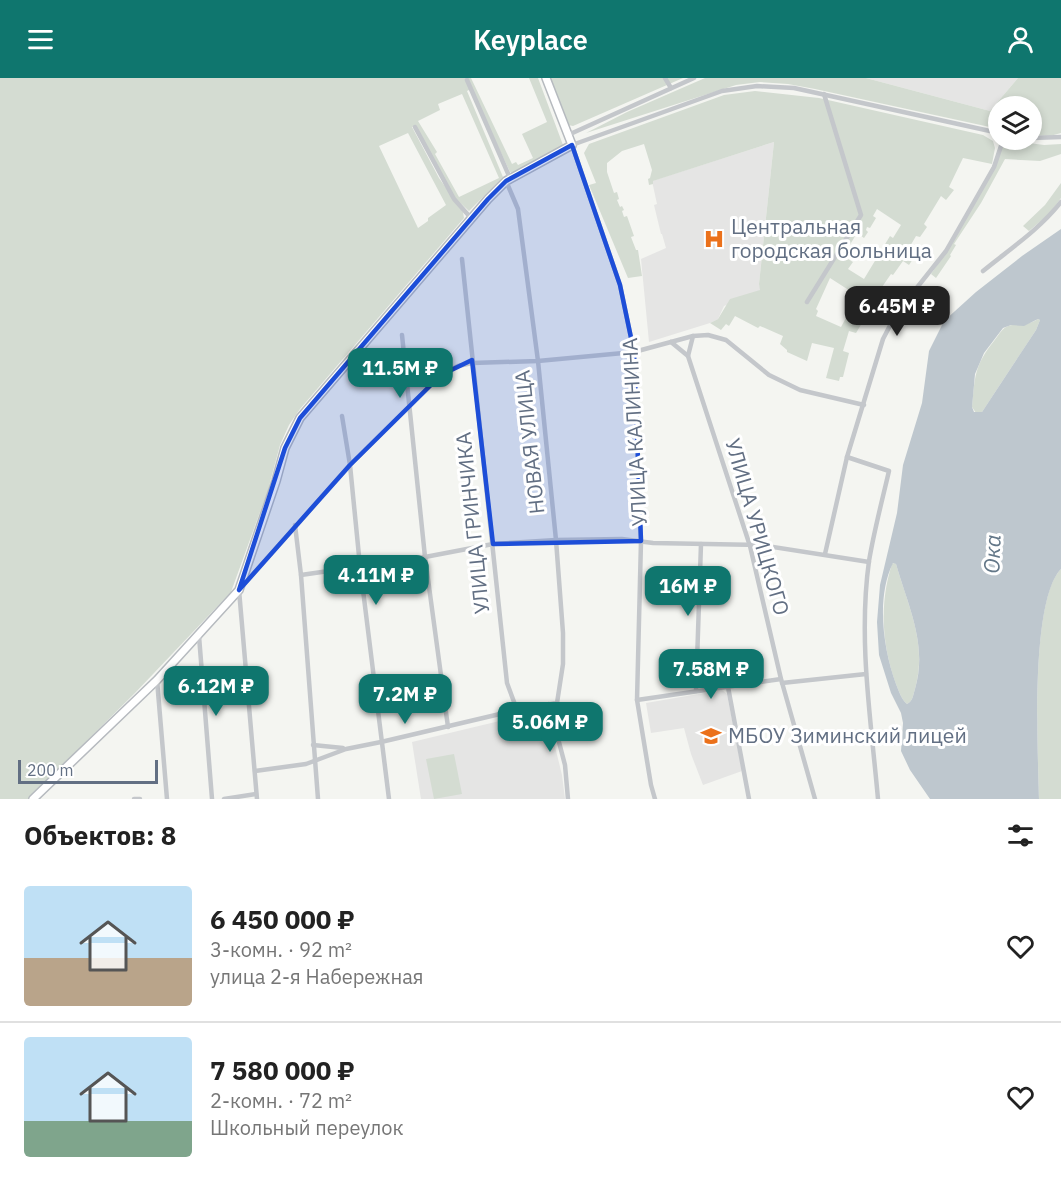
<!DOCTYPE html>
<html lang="ru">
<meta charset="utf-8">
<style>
:root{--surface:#fff;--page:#f6f6f6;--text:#222;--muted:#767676;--line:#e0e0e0;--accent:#0f766e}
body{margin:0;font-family:"IBM Plex Sans",sans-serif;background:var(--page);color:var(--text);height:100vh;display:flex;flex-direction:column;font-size:22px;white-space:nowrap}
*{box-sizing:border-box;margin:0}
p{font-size:20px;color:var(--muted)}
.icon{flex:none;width:33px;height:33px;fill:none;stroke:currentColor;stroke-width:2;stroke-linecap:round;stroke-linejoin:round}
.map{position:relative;height:721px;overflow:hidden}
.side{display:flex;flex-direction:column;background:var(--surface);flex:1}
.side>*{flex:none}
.fabs{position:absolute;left:988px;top:18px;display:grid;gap:12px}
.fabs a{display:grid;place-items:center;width:54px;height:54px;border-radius:50%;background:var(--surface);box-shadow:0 3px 9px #0003;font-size:30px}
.scale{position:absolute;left:18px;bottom:15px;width:140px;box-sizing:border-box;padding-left:6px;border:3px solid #626f83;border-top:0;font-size:16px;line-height:21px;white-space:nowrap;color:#626f83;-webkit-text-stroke:4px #fff;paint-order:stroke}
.price{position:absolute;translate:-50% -51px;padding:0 14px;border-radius:12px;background:var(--accent);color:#fff;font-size:20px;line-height:39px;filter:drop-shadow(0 2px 3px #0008)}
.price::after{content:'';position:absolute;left:50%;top:36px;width:18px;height:14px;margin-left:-9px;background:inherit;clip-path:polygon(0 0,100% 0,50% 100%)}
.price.active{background:#222;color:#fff}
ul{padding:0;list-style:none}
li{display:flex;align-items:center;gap:18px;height:150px;padding:0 24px}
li+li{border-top:2px solid var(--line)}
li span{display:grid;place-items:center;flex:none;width:168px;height:120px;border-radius:6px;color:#555}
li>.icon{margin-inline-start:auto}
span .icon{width:72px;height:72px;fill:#fffc;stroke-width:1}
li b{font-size:26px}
h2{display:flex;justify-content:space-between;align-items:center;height:72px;padding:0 24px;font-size:26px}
header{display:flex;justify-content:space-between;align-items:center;height:78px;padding:0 24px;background:var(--accent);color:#fff;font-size:27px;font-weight:600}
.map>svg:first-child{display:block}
.built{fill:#e5e5e4}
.green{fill:#d4dcd2;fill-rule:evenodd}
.water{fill:#bec7ce;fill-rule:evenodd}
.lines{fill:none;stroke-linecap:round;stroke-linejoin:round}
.secondary-casing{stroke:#b6babf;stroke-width:10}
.street{stroke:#c4c7cb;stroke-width:4.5}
.secondary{stroke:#fff;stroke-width:7}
.marked{fill:#1d4ed8;fill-opacity:0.2;stroke:#1d4ed8;stroke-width:4.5;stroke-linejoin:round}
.labels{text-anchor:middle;stroke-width:6;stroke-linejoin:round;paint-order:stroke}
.poi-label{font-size:21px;fill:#626f83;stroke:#fff;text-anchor:start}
.street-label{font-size:21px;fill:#626f83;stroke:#fff}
.water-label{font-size:22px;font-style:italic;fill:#637788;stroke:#fff}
</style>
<header><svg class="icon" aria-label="menu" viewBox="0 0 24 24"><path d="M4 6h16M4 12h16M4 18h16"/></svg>Keyplace<svg class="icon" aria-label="person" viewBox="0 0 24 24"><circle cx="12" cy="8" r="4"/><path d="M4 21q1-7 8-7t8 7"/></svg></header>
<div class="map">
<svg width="1061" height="721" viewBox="0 0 1061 721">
<rect width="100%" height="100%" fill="#f4f5f1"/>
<g class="built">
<polygon points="866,0 1018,0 990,33"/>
<polygon points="774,64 759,206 761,212 724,228 718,241 710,245 649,264 641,181 666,170 662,156 661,156 654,127 657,126 652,103"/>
<polygon points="722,612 727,616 742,693 703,707 691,676 684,650 651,655 646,625"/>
<polygon points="546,632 562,697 565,721 421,721 412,664"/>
</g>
<g class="green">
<path d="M 0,0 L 471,0 L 512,86 L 516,84 L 518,87 L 533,80 L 522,56 L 547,44 L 529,0 L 538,0 L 563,67 L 513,95 L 510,94 L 471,11 L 467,13 L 503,99 L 469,133 L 454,119 L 415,48 L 412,49 L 439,100 L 463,134 L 464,140 L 300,331 L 289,347 L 280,367 L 268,412 L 231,514 L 135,615 L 28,721 L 0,721 ZM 462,16 L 499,100 L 459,119 L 435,76 L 437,74 L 418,43 L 440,32 L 438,26 ZM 408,55 L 446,127 L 428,140 L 428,143 L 418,150 L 379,68 Z"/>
<polygon points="549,0 683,0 573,48 568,47"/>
<polygon points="705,0 866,0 990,33 1018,0 1061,0 1061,55 1050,58 1032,57 1032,28 999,28 999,51 815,11 788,6 760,4 736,7 586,55 627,34"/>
<path d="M 755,13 L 819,20 L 983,57 L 993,63 L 995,70 L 992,86 L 963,80 L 949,109 L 954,112 L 946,122 L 941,118 L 924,146 L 927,149 L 920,159 L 916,158 L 909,170 L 917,175 L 909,187 L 903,183 L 893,197 L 891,196 L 871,225 L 873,227 L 856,255 L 849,253 L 843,273 L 849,275 L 843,299 L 840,299 L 839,303 L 826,300 L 834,270 L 812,265 L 807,283 L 787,274 L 787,272 L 780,266 L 783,258 L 760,248 L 758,250 L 735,238 L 729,248 L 726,246 L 721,252 L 710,245 L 718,241 L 730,221 L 760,212 L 759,206 L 774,64 L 653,103 L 653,106 L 649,107 L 648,101 L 650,100 L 652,92 L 644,66 L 622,73 L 607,85 L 607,94 L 614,115 L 617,114 L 619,121 L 617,122 L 620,129 L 622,128 L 624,132 L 622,133 L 624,139 L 627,138 L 634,158 L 631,159 L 636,172 L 638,172 L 642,198 L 628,200 L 589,107 L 596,105 L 584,75 L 589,66 L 724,17 ZM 877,131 L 901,147 L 893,160 L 890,158 L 864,201 L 848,191 L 853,184 L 848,181 L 852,173 L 848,170 L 857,155 L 864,160 L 868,154 L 866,152 L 867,149 L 870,150 L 876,140 L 873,138 ZM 830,200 L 858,218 L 841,249 L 816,238 L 818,233 L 816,231 Z"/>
<polygon points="1014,63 1044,67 1061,66 1061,76 1040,83 1005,81 981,125 954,166 956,167 950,177 951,178 936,200 931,196 948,171 1002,70 1008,64"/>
<polygon points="1061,105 1061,120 1050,135 1029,153 1023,148 1045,127"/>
<path d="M 1038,241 L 1040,242 L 1036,252 L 986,328 L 982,334 L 976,335 L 972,329 C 975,299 974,288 994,263 C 998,258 1001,252 1006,249 C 1015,244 1026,249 1038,241 Z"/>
<path d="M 894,485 L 896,486 C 908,528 928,567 915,611 C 913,617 913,623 907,626 C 901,621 899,613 896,606 C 882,567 879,526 892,486 Z"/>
<path d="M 1061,491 L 1061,721 L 1039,721 C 1038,674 1030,522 1061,491 Z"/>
<polygon points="454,676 462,716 434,721 426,681"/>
</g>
<path class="water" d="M 1061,151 L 1061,491 C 1030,523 1038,674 1039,721 L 930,721 L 910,692 L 901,673 L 903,645 L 901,635 L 891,615 L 879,577 L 877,544 L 880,507 L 897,435 L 903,387 L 922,325 L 929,273 L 944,243 L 976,214 L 1022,178 ZM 1038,241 L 1040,242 L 1036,252 L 982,334 L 974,334 L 972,329 L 975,296 L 984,275 L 1003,250 L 1011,247 L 1024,248 ZM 893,485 L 896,486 C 908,528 928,567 915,611 C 913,617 913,623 907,626 C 901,621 899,613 896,606 C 883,571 876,519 893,485 Z"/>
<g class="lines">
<g class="secondary-casing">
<polyline id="secondary" points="33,721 157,602 239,512 276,403 285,370 300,340 488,121 506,103 572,67 546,0"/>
</g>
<g class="street">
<polyline points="665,0 671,10"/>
<polyline points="467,2 510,100"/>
<polyline points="415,49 454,121 471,140"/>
<polyline points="568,57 694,0"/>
<polyline points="1032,60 1061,59"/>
<polyline points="462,181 507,605 517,632"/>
<path d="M 983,193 C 1010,171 1040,151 1061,124"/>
<polyline points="807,224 861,137 824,16"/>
<polyline points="402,257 425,479 448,649"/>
<polyline points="671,264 688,278 750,468 781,601 815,721"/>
<polyline points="688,278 693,258"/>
<polyline points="342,338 350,387 360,488 389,721"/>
<path d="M 847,379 L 889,393 C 882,423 874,453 869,483 C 858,562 871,642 878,721"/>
<polyline points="295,447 301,497 318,721"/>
<polyline points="825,476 847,379 883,261 896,236 946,173 994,89 1003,62"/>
<polyline points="301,497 425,479 493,466 556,462 622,461 653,465 760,467 869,484"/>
<polyline points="199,558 212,721"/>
<polyline points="157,602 167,721"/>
<polyline points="782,605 866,596"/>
<polyline points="728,609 749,721"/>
<polyline points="696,613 701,466"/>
<polyline points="637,622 781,601"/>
<polyline points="549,626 565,687 568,721"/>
<polyline points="313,667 343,670"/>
<polyline points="255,693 306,686 346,671 381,664 517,632 557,625 563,586 563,555 556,462 538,283 518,131 506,103"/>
<polyline points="134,721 140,721"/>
<polyline points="224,721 256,716"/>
<polyline points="257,721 239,512 350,387 441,297 458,288 472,285 538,283 634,274 693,258 708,257 726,262 769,297 800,312 864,327"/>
<polyline points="655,721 651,707 637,622 641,463 634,274 620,207 572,67 722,13 757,8 794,10 999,55"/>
</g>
<use href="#secondary" class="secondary"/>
</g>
<path class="marked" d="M 572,67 L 620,207 L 634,274 L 641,463 L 493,466 L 472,282 L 441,297 L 350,387 L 239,512 L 285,370 L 300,340 L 488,121 L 506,103 Z"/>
<defs>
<g id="hospital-bare" transform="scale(1.62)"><path d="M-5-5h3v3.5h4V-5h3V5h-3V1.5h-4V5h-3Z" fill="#eb711b" stroke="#fff" stroke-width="2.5" paint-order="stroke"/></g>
<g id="school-bare" transform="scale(1.62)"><path d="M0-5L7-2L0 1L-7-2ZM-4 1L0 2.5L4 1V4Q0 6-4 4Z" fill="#eb711b" stroke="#fff" stroke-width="2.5" paint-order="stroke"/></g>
</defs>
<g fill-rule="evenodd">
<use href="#hospital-bare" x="714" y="161"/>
<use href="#school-bare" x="711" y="658"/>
</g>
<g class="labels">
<g class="poi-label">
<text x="731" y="156">Центральная<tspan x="731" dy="24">городская больница</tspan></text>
<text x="728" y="665">МБОУ Зиминский лицей</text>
</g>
<g class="street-label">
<text transform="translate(635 354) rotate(-93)" y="7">УЛИЦА КАЛИНИНА</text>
<text transform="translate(530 364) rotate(-96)" y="7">НОВАЯ УЛИЦА</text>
<text transform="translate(473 445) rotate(-96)" y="7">УЛИЦА ГРИНЧИКА</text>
<text transform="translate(757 449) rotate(74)" y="7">УЛИЦА УРИЦКОГО</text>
</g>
<g class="water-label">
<text transform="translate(992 476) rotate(-88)" y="8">Ока</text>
</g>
</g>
</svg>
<div class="fabs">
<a><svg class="icon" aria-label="layers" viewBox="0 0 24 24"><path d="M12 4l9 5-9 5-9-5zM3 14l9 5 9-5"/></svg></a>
</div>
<div class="scale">200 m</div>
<b class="price active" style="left:897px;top:259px">6.45M ₽</b>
<b class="price" style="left:400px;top:321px">11.5M ₽</b>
<b class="price" style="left:376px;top:528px">4.11M ₽</b>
<b class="price" style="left:688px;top:539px">16M ₽</b>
<b class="price" style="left:711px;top:622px">7.58M ₽</b>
<b class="price" style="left:216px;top:639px">6.12M ₽</b>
<b class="price" style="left:405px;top:647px">7.2M ₽</b>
<b class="price" style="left:550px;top:675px">5.06M ₽</b>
</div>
<section class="side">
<h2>Объектов: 8<svg class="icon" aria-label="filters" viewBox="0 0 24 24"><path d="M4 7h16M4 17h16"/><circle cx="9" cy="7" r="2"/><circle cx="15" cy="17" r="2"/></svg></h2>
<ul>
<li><span style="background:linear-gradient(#bfe0f5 60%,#b9a48a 0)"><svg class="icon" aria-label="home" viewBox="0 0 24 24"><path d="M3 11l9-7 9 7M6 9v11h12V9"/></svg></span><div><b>6 450 000 ₽</b><p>3-комн. · 92 m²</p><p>улица 2-я Набережная</p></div><svg class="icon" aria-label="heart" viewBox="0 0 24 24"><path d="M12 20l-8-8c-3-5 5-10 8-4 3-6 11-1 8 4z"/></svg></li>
<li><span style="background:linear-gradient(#bfe0f5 70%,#7fa58c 0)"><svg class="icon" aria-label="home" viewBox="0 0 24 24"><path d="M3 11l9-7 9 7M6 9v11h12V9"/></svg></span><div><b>7 580 000 ₽</b><p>2-комн. · 72 m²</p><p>Школьный переулок</p></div><svg class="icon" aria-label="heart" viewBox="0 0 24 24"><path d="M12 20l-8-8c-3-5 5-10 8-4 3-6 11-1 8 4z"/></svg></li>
</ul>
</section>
